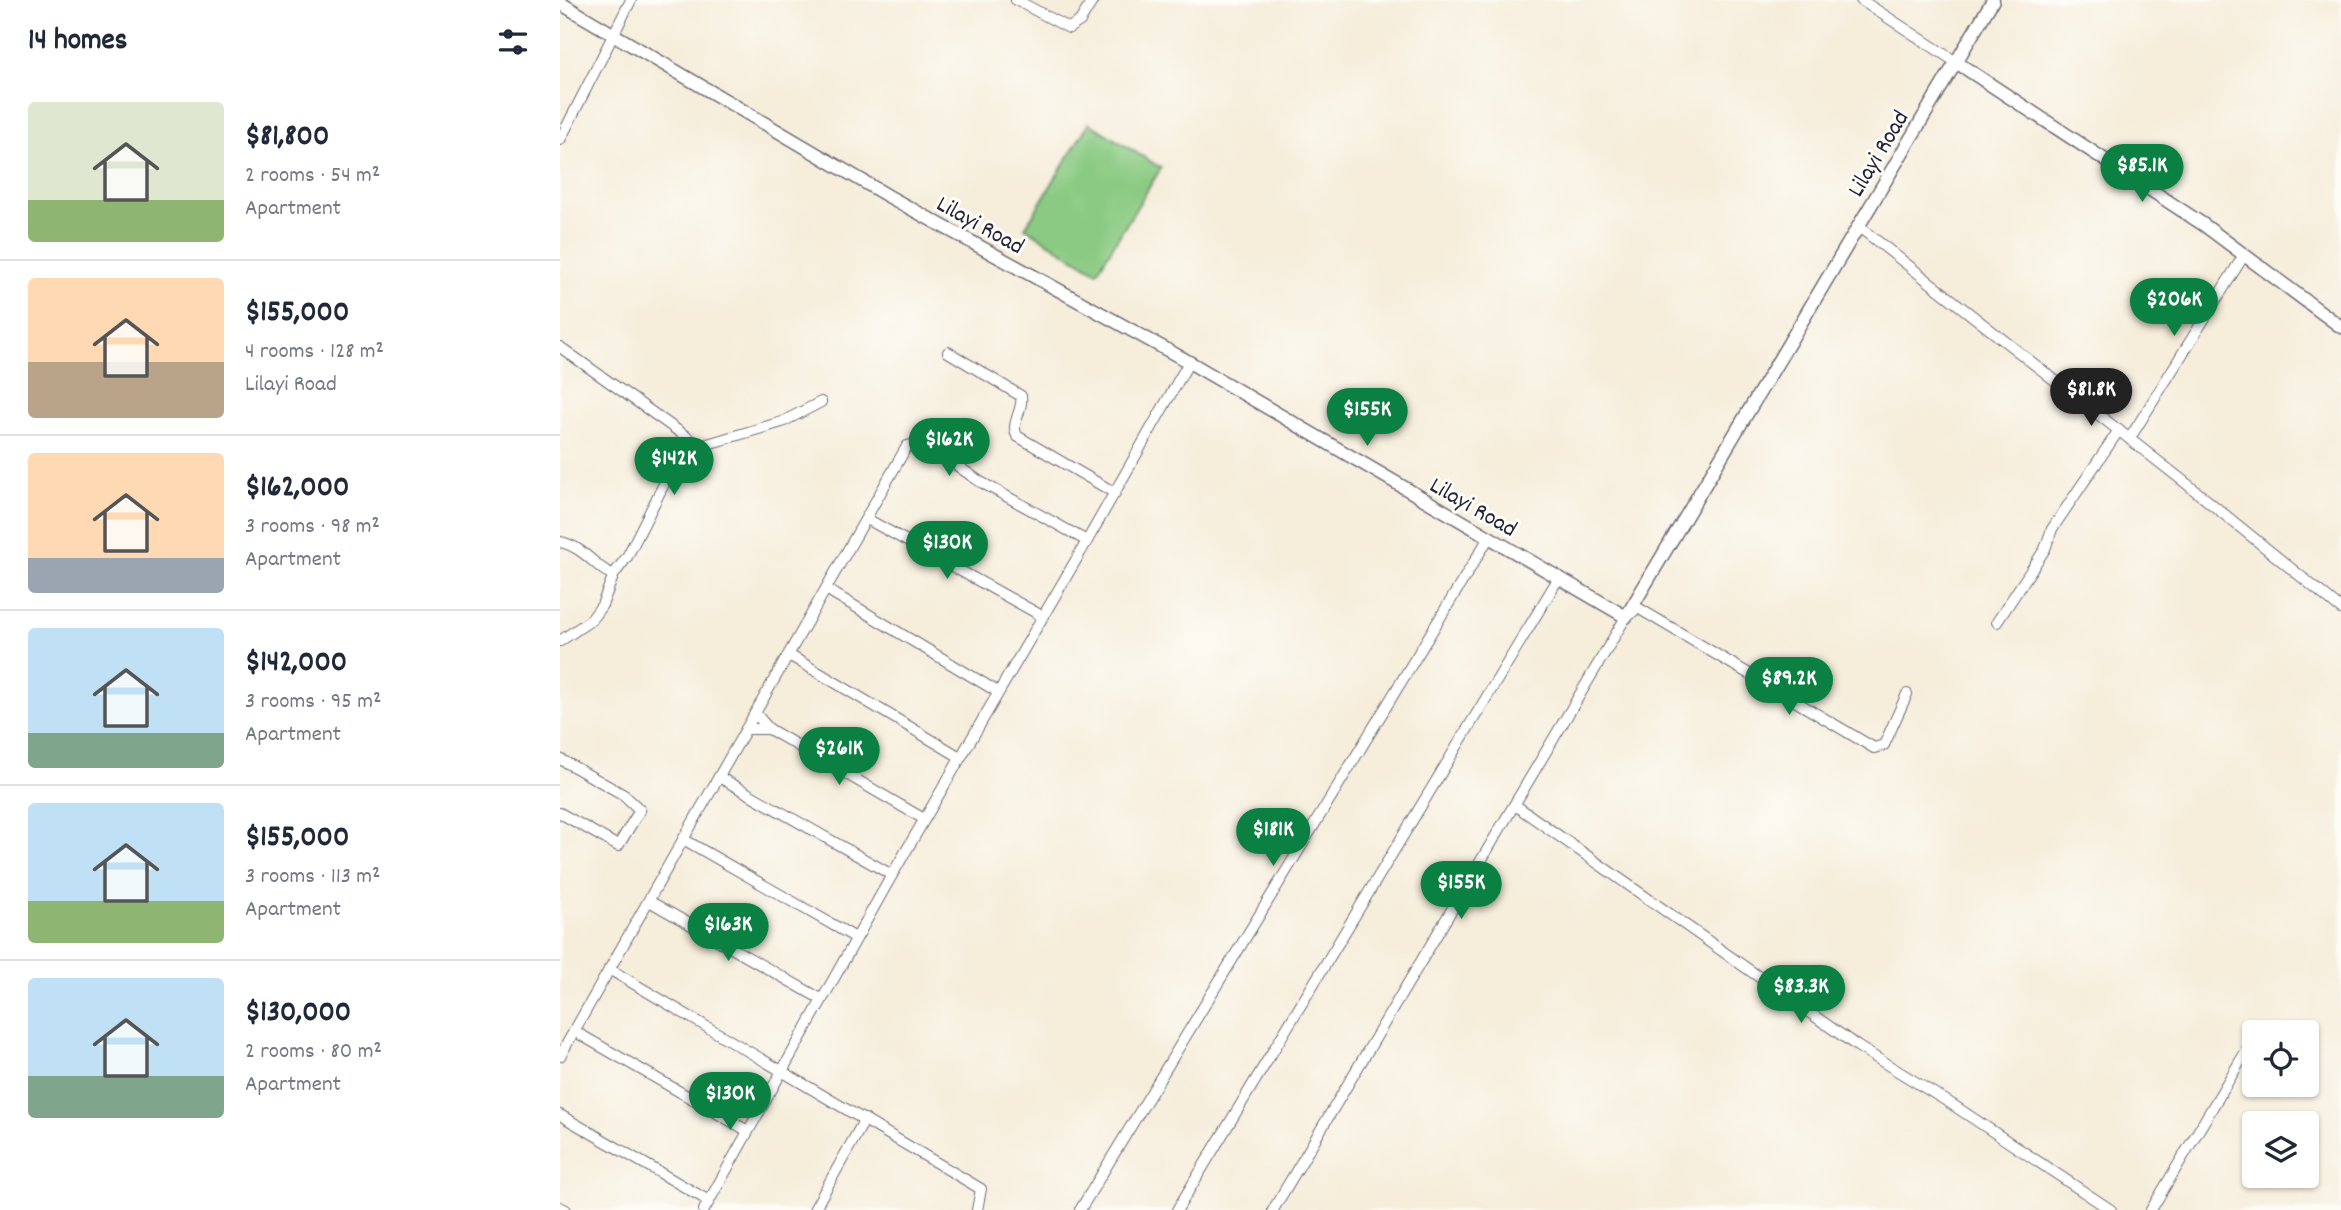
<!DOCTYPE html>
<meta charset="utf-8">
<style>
:root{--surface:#fff;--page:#f6f6f7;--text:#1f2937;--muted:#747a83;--line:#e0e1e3;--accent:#0b8043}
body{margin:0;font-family:Dekko,sans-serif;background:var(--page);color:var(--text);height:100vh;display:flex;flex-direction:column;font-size:26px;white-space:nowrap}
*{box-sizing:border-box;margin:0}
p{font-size:23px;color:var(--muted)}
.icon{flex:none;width:38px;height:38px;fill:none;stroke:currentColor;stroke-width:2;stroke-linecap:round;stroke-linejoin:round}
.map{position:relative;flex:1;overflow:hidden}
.sheet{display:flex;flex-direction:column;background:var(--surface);width:560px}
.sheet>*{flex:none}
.fabs{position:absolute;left:1682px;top:1020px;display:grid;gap:14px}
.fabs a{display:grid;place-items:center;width:77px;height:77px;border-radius:7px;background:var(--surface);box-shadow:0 2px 5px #0004;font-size:35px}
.price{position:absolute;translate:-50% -60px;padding:0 16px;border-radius:24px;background:var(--accent);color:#fff;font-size:23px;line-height:46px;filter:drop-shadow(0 2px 4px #0008)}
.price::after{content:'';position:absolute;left:50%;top:42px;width:21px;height:16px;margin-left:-10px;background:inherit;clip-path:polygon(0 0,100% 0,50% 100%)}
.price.active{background:#222;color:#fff}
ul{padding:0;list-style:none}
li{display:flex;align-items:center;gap:21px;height:175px;padding:0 28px}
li+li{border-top:2px solid var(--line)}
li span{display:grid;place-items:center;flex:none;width:196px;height:140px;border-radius:7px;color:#555}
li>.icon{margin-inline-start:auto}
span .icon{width:84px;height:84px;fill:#fffc;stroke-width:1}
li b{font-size:30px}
h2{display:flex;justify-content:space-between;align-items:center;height:84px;padding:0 28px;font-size:30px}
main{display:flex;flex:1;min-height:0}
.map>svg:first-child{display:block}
.green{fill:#8aca82;stroke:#56765e;stroke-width:2}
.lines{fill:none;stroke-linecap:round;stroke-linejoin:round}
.minor-casing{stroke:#6c6973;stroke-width:12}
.tertiary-casing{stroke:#6c6973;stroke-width:15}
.minor{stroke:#fff;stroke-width:10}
.tertiary{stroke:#fff;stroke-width:12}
.labels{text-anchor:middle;stroke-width:6;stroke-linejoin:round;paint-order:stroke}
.street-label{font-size:24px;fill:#22223b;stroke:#fdfcf7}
</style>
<main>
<section class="sheet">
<h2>14 homes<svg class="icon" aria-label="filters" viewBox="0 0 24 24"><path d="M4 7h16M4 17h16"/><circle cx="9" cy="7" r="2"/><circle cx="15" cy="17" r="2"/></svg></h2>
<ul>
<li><span style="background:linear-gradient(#dfe7d0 70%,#8fb573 0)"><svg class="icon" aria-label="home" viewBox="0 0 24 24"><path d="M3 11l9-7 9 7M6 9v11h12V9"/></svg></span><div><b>$81,800</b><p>2 rooms · 54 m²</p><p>Apartment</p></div></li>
<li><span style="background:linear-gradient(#ffd9b3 60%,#b9a48a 0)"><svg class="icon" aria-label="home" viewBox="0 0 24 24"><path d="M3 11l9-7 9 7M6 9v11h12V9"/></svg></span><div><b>$155,000</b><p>4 rooms · 128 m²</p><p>Lilayi Road</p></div></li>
<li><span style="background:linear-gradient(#ffd9b3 75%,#9aa5b1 0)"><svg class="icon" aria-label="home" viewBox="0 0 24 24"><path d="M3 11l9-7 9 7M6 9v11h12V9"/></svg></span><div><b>$162,000</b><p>3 rooms · 98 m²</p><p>Apartment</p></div></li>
<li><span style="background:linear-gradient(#bfe0f5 75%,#7fa58c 0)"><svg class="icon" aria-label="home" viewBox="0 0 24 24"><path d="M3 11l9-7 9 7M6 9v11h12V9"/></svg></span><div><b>$142,000</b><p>3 rooms · 95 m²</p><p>Apartment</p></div></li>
<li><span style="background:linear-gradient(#bfe0f5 70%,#8fb573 0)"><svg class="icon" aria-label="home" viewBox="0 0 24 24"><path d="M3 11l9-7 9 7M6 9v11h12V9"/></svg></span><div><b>$155,000</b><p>3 rooms · 113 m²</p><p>Apartment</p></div></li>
<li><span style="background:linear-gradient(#bfe0f5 70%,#7fa58c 0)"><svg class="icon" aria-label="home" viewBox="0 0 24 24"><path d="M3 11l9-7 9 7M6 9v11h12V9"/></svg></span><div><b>$130,000</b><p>2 rooms · 80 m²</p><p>Apartment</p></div></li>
</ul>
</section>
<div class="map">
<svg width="1781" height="1210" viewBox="0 0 1781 1210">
<rect width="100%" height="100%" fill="#fdfcf7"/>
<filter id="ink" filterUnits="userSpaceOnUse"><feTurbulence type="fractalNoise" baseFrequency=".0143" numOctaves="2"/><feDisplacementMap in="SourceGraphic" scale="14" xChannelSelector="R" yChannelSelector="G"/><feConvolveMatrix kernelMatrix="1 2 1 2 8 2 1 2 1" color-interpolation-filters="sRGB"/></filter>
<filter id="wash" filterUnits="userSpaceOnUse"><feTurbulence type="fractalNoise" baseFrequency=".00686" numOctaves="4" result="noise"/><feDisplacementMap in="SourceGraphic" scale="28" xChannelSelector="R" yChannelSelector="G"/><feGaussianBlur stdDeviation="1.57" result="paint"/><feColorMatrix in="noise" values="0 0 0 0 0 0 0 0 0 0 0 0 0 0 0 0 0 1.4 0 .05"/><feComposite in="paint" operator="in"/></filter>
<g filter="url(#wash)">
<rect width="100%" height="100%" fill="#f6edda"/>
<polygon class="green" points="529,123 601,168 537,272 465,228"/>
</g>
<g filter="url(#ink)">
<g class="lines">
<g class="minor-casing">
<g id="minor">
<polyline points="456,0 509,28 520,21 533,0"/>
<polyline points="1301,0 1396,62"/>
<polyline points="0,140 71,0"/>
<polyline points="1298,226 1627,484 1781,609"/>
<polyline points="0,347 138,445"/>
<path d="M 388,352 L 461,396 C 464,410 450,423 457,436 L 555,493"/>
<polyline points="1570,438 1684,255"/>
<polyline points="307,519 482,616"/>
<polyline points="527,541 629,362"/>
<path d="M 0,542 C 26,547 39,573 54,574 L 67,557 L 109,474 L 127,450 L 222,422 L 261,402"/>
<polyline points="266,589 438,692"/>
<polyline points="1437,622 1485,549 1492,529 1559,430"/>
<polyline points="0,641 31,620 42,605 54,574"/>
<polyline points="229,655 400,757"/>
<polyline points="186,729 209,729 195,713"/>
<polyline points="209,729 364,819"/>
<polyline points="0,759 64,795 80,810 58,846 0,813"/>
<polyline points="159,777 332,875"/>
<polyline points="955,805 1297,1046 1393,1105 1551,1210"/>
<polyline points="123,839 296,938"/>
<polyline points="89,901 261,999"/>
<polyline points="49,969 421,1189 417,1210"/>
<polyline points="14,1031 188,1131"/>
<polyline points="1697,1032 1702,1025"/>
<polyline points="0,1056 347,446 355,444 389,460 419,481 527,541 332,875 144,1210"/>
<polyline points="0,1115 149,1201"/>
<polyline points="0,1207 6,1210"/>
<polyline points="254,1210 305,1119"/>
<polyline points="520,1210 928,539"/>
<polyline points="617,1210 998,579"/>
<polyline points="713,1210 1066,617 1078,608 1314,748 1324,745 1347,694"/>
<polyline points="1591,1210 1694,1038"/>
</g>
</g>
<g class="tertiary-casing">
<g id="tertiary">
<polyline points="0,3 328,196 629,362 1066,617 1433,0"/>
<polyline points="1396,62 1644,225 1781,327"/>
</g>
</g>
<use href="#minor" class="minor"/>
<use href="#tertiary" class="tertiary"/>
</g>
</g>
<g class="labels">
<g class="street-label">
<text transform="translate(1317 153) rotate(-59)" y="8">Lilayi Road</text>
<text transform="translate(421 224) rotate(29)" y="8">Lilayi Road</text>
<text transform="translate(914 506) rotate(30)" y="8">Lilayi Road</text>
</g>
</g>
</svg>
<div class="fabs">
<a><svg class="icon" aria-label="locate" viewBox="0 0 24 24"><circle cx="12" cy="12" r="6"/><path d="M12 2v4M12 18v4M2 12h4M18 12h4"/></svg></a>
<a><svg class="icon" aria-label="layers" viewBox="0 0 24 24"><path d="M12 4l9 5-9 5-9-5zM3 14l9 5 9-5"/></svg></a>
</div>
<b class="price" style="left:1582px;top:204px">$85.1K</b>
<b class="price" style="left:1614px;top:338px">$206K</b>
<b class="price active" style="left:1531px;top:428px">$81.8K</b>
<b class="price" style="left:807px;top:448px">$155K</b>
<b class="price" style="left:389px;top:478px">$162K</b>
<b class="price" style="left:114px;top:497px">$142K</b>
<b class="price" style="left:387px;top:581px">$130K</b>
<b class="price" style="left:1229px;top:717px">$89.2K</b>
<b class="price" style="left:279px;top:787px">$261K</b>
<b class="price" style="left:713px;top:868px">$181K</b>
<b class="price" style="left:901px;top:921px">$155K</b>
<b class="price" style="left:168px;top:963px">$163K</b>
<b class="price" style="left:1241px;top:1025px">$83.3K</b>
<b class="price" style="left:170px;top:1132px">$130K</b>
</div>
</main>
